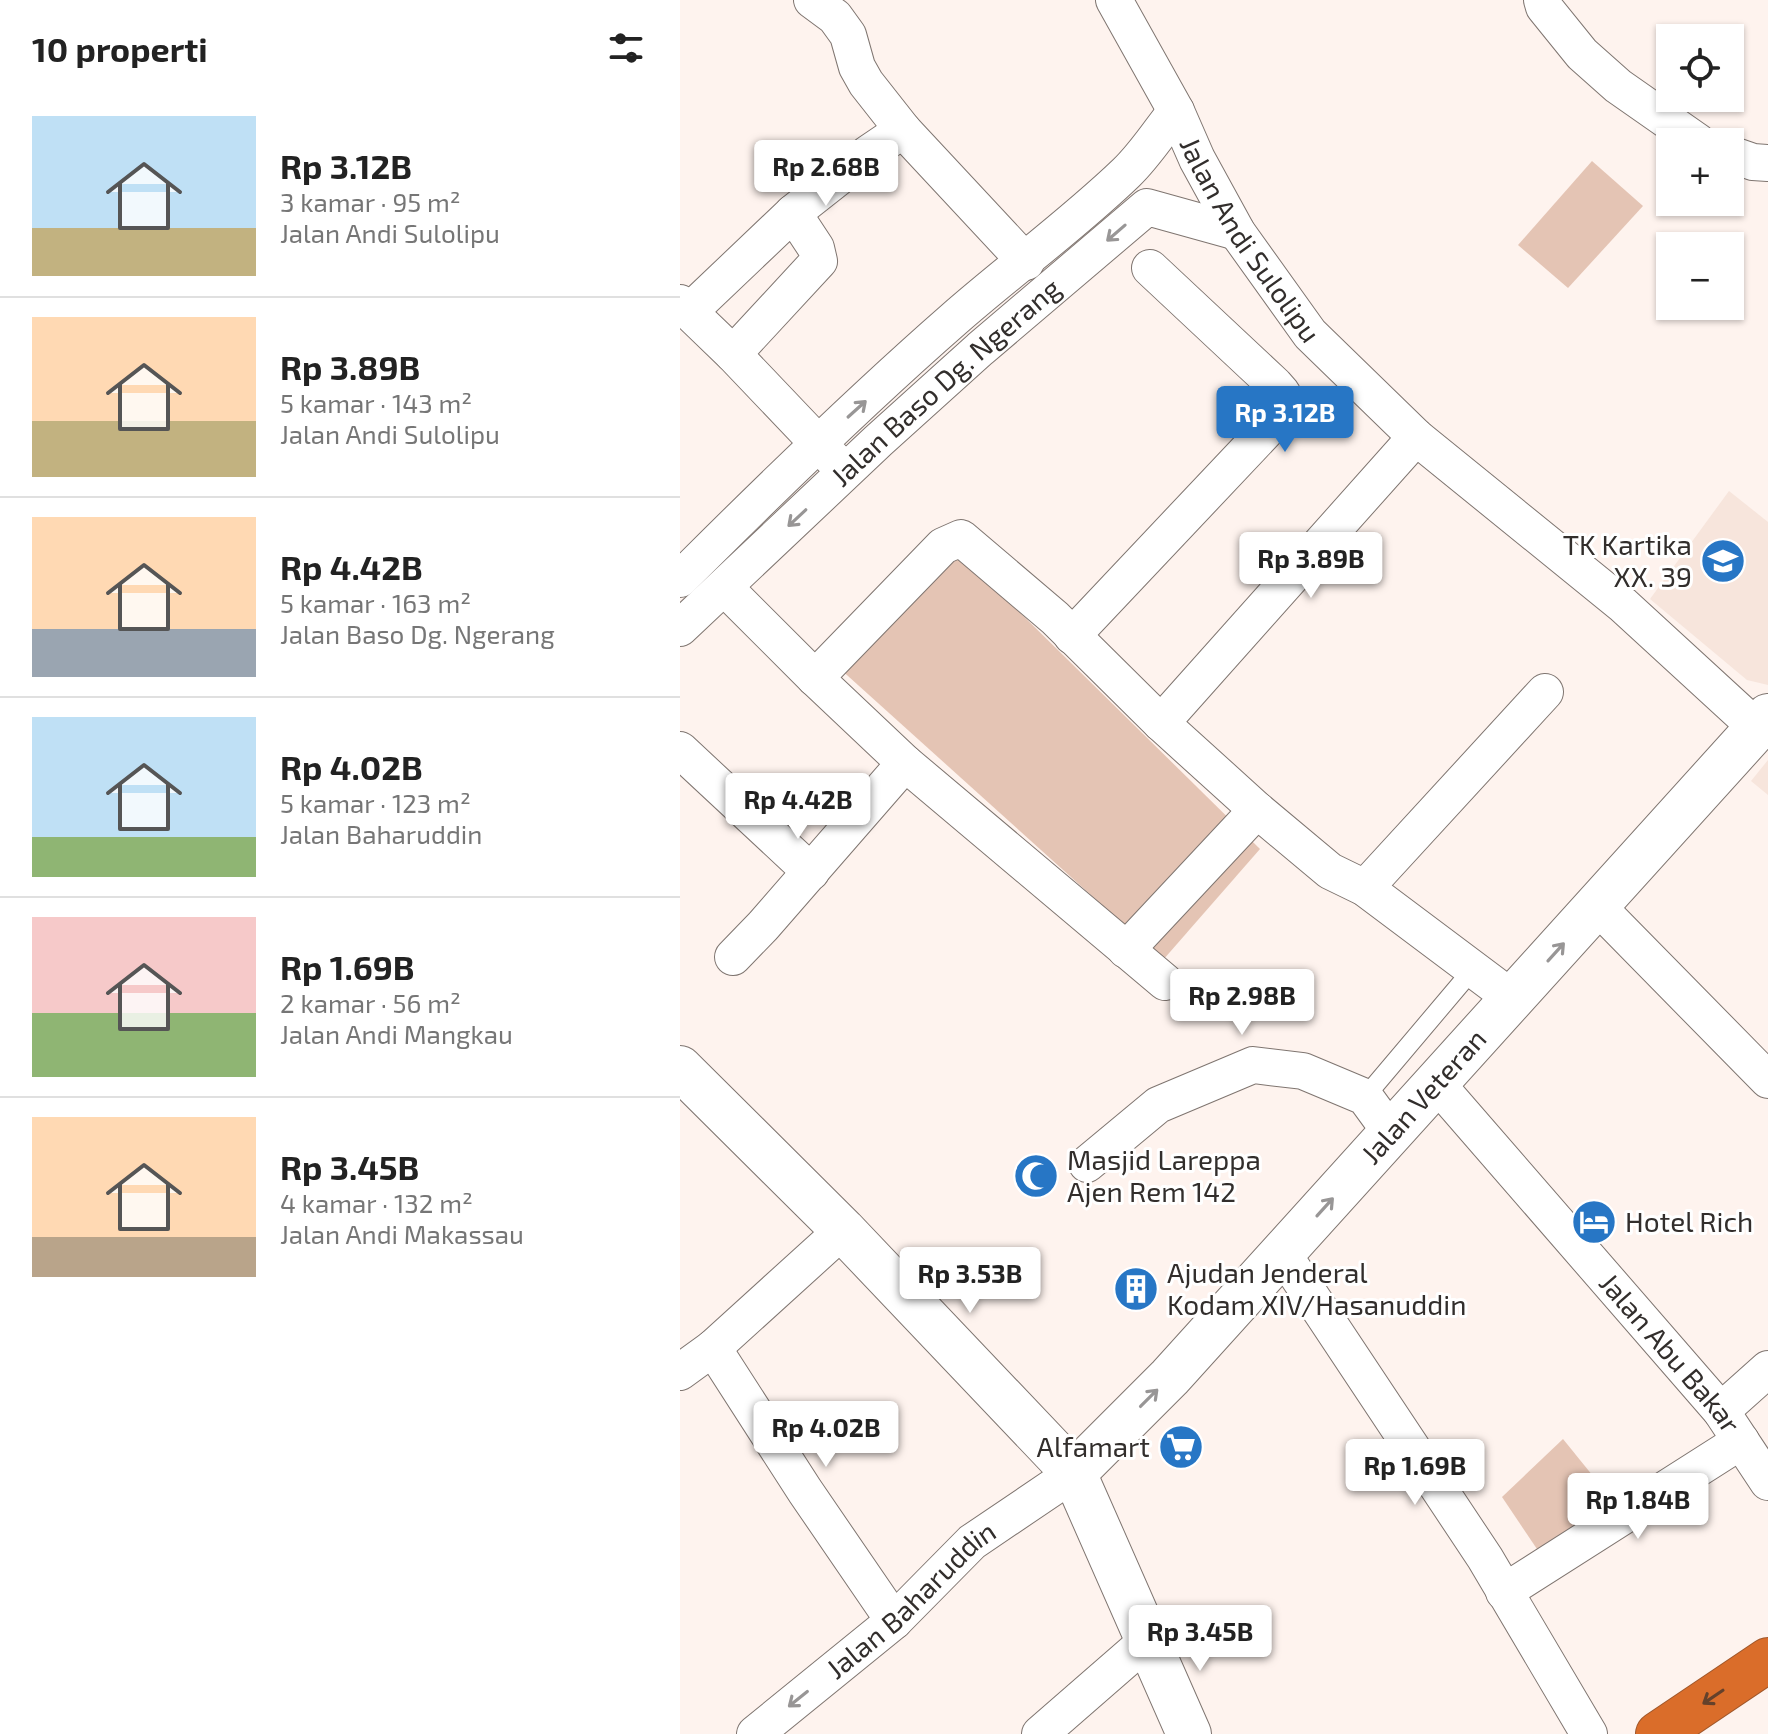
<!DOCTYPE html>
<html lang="id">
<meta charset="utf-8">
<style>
:root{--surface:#fff;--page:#f2f2f2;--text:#222;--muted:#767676;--line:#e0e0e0;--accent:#2776c5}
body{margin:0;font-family:"Exo 2",sans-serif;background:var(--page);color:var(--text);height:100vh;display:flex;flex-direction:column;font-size:30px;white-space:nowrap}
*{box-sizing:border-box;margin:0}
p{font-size:26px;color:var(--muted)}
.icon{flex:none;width:44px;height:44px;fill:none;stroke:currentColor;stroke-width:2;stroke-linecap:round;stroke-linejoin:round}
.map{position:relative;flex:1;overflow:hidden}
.panel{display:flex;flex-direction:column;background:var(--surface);width:680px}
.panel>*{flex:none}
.controls{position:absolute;left:976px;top:24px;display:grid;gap:16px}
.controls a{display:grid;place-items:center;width:88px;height:88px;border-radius:0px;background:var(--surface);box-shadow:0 2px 6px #0004;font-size:40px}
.price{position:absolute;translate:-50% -68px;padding:0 18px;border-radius:8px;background:#fff;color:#222;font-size:26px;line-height:52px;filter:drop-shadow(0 2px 4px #0008)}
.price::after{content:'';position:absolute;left:50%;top:48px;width:24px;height:18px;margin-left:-12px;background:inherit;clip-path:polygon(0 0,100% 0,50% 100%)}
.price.current{background:var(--accent);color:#fff}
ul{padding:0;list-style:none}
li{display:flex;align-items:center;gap:24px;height:200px;padding:0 32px}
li+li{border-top:2px solid var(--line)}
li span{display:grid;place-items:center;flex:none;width:224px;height:160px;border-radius:0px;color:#555}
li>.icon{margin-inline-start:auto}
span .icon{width:96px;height:96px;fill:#fffc;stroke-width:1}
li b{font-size:34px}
h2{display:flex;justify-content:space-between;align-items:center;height:96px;padding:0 32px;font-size:34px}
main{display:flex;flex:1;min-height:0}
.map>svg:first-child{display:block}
.built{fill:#f7e5dc}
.green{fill:#e4c4b4}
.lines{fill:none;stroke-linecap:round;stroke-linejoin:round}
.lane-casing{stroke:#7f7570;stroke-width:20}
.street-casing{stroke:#7f7570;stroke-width:38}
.secondary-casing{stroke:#7f7570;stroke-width:46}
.highway-casing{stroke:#9f572b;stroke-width:46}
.lane{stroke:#fff;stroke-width:18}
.street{stroke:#fff;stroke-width:36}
.secondary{stroke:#fff;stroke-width:44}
.highway{stroke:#da6d2a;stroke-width:44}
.oneway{stroke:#989696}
.oneway2{stroke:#64412b}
.labels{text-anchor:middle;stroke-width:6;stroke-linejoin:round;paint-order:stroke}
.street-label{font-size:28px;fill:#322e2c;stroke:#fff}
.poi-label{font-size:28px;fill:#322e2c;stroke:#fff;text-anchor:start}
</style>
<main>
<section class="panel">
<h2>10 properti<svg class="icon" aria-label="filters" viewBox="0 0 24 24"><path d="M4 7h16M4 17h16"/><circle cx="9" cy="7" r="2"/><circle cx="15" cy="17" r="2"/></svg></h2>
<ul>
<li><span style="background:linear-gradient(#bfe0f5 70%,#c2b280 0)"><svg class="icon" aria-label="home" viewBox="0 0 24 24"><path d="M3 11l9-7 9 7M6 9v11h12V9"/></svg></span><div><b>Rp 3.12B</b><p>3 kamar · 95 m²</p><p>Jalan Andi Sulolipu</p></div></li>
<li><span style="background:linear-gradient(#ffd9b3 65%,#c2b280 0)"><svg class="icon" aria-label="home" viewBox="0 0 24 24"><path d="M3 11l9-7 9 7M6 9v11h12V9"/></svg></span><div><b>Rp 3.89B</b><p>5 kamar · 143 m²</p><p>Jalan Andi Sulolipu</p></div></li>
<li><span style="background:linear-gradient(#ffd9b3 70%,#9aa5b1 0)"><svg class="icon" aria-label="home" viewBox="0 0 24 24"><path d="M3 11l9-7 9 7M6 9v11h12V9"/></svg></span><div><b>Rp 4.42B</b><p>5 kamar · 163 m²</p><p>Jalan Baso Dg. Ngerang</p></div></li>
<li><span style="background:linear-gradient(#bfe0f5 75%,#8fb573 0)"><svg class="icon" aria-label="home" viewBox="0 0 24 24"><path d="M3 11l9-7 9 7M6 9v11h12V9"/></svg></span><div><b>Rp 4.02B</b><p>5 kamar · 123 m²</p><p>Jalan Baharuddin</p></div></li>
<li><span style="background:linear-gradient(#f6c9c9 60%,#8fb573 0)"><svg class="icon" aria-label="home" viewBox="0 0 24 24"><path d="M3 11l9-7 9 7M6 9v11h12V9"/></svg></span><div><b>Rp 1.69B</b><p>2 kamar · 56 m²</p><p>Jalan Andi Mangkau</p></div></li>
<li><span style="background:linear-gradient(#ffd9b3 75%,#b9a48a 0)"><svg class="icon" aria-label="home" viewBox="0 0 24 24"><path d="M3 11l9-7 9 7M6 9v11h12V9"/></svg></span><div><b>Rp 3.45B</b><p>4 kamar · 132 m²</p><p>Jalan Andi Makassau</p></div></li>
</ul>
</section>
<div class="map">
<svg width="1088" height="1734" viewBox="0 0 1088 1734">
<rect width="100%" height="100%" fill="#fef3ee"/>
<g class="built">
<polygon points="1049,491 1088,522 1088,685 1067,680 970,599"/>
<polygon points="1088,760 1088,795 1071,781"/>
</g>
<g class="green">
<polygon points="912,161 963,206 888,288 838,245"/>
<polygon points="264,538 580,849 483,960 158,667"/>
<polygon points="883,1439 930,1497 906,1535 861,1555 822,1497"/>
</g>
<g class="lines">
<g class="lane-casing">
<polyline id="lane" points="685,1097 783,981"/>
</g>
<g class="street-casing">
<g id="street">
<polyline points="132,0 155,17 168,35 177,67 186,83 223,130"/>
<path id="s1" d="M 434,0 L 496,111 L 517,159 L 557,232 L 630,334 L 736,437 L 943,605 L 1077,728"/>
<polyline points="862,0 864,7 902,54 938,86 1018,142"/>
<polyline points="1050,154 1073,162 1088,163"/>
<polyline points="113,213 189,153 223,130 346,262"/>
<polyline points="0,303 53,354 153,459"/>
<polyline points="9,312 113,213 136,248 139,261 53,354"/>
<path d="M 0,579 C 89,490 179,402 274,319 C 331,269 392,225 446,173 C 465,155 480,131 496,111"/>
<polyline points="44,587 135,678 225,763 485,982"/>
<path id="s2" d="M 0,628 L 198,441 L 300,349 L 467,207 L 557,232"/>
<polyline points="392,636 595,421 604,406 602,393 595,385 470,268"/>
<polyline points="135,678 263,546 281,538 375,618 481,723 577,810 650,871 685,888 833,999"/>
<polyline points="481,723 736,437"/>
<polyline points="0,750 131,872"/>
<polyline points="685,888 865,692"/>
<polyline points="917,906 1088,1080"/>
<polyline points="446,950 577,810"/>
<polyline points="53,957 83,926 225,763"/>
<path id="s3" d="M 757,1084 L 1041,1411 L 1088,1482"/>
<polyline points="407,1164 478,1105 573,1065 623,1071 685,1097 712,1134"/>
<polyline points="603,1254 805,1558 909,1734"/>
<polyline points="33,1348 125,1491 214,1621"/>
<polyline points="0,1372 33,1348 163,1230"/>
<polyline points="1041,1411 1088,1369"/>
<polyline points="824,1592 1061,1441"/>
<path id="s4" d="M 75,1734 L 214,1621 L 292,1542 L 394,1473"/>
<polyline points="360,1734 468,1640"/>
</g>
</g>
<g class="secondary-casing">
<g id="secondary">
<polyline points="0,1068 163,1230 394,1473 509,1734"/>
<path id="s5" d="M 394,1473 L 490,1377 L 1088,716"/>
</g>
</g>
<g class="highway-casing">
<polyline id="highway" points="978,1734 1088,1660"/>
</g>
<use href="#lane" class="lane"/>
<use href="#street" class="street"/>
<use href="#secondary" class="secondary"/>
<use href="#highway" class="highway"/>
</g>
<defs><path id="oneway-shaft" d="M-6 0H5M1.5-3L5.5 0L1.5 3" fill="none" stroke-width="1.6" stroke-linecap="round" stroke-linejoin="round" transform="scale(2)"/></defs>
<g class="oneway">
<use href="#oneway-shaft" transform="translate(436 233) rotate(139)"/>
<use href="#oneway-shaft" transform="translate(177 409) rotate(-42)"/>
<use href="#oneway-shaft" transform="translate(117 518) rotate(137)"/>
<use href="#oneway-shaft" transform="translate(876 952) rotate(-48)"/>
<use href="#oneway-shaft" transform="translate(645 1207) rotate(-48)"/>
<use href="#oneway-shaft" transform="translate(469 1398) rotate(-45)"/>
<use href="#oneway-shaft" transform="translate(118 1699) rotate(141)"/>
</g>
<use class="oneway2" href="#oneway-shaft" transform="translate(1033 1697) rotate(146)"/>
<defs>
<g id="school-disc" transform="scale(2.3)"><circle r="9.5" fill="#2776c5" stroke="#fff"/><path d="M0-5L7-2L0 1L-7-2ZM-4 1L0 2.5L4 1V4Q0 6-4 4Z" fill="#fff"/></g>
<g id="mosque-disc" transform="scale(2.3)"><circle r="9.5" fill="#2776c5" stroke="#fff"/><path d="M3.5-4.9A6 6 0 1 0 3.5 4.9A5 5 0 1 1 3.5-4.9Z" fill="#fff"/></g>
<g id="hotel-disc" transform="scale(2.3)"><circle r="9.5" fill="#2776c5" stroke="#fff"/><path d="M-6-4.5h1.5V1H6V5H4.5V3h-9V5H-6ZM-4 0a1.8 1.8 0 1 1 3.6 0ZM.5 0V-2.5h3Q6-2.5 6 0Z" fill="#fff"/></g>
<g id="building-disc" transform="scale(2.3)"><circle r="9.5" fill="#2776c5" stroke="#fff"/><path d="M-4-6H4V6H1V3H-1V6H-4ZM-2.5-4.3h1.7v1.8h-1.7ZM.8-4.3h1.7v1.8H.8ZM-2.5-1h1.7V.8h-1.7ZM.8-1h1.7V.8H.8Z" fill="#fff"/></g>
<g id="supermarket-disc" transform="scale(2.3)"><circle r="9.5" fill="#2776c5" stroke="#fff"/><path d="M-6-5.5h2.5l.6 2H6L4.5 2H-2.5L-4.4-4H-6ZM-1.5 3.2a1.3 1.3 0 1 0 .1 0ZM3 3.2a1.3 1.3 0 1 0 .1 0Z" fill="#fff"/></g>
</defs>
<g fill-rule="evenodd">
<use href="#school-disc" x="1043" y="561"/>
<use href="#mosque-disc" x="356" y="1176"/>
<use href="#hotel-disc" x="914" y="1222"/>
<use href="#building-disc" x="456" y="1289"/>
<use href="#supermarket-disc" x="501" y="1447"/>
</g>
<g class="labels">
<g class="street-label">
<text dy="10" stroke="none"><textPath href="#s1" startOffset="276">Jalan Andi Sulolipu</textPath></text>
<text dy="10" stroke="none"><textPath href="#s2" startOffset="362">Jalan Baso Dg. Ngerang</textPath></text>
<text dy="10" stroke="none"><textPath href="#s5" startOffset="514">Jalan Veteran</textPath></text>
<text dy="10" stroke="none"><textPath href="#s3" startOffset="356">Jalan Abu Bakar</textPath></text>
<text dy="10" stroke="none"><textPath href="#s4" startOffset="206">Jalan Baharuddin</textPath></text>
</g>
<g class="poi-label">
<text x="1012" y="555" text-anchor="end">TK Kartika<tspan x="1012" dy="32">XX. 39</tspan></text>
<text x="387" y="1170">Masjid Lareppa<tspan x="387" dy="32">Ajen Rem 142</tspan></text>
<text x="945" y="1232">Hotel Rich</text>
<text x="487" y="1283">Ajudan Jenderal<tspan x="487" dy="32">Kodam XIV/Hasanuddin</tspan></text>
<text x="470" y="1457" text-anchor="end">Alfamart</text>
</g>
</g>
</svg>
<div class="controls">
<a><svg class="icon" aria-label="locate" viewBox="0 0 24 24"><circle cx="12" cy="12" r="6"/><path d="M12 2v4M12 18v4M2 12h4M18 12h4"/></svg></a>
<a>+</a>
<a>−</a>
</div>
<b class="price" style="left:146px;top:208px">Rp 2.68B</b>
<b class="price current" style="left:605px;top:454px">Rp 3.12B</b>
<b class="price" style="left:631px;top:600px">Rp 3.89B</b>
<b class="price" style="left:118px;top:841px">Rp 4.42B</b>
<b class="price" style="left:562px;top:1037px">Rp 2.98B</b>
<b class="price" style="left:290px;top:1315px">Rp 3.53B</b>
<b class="price" style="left:146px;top:1469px">Rp 4.02B</b>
<b class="price" style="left:735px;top:1507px">Rp 1.69B</b>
<b class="price" style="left:958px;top:1541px">Rp 1.84B</b>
<b class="price" style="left:520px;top:1673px">Rp 3.45B</b>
</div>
</main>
